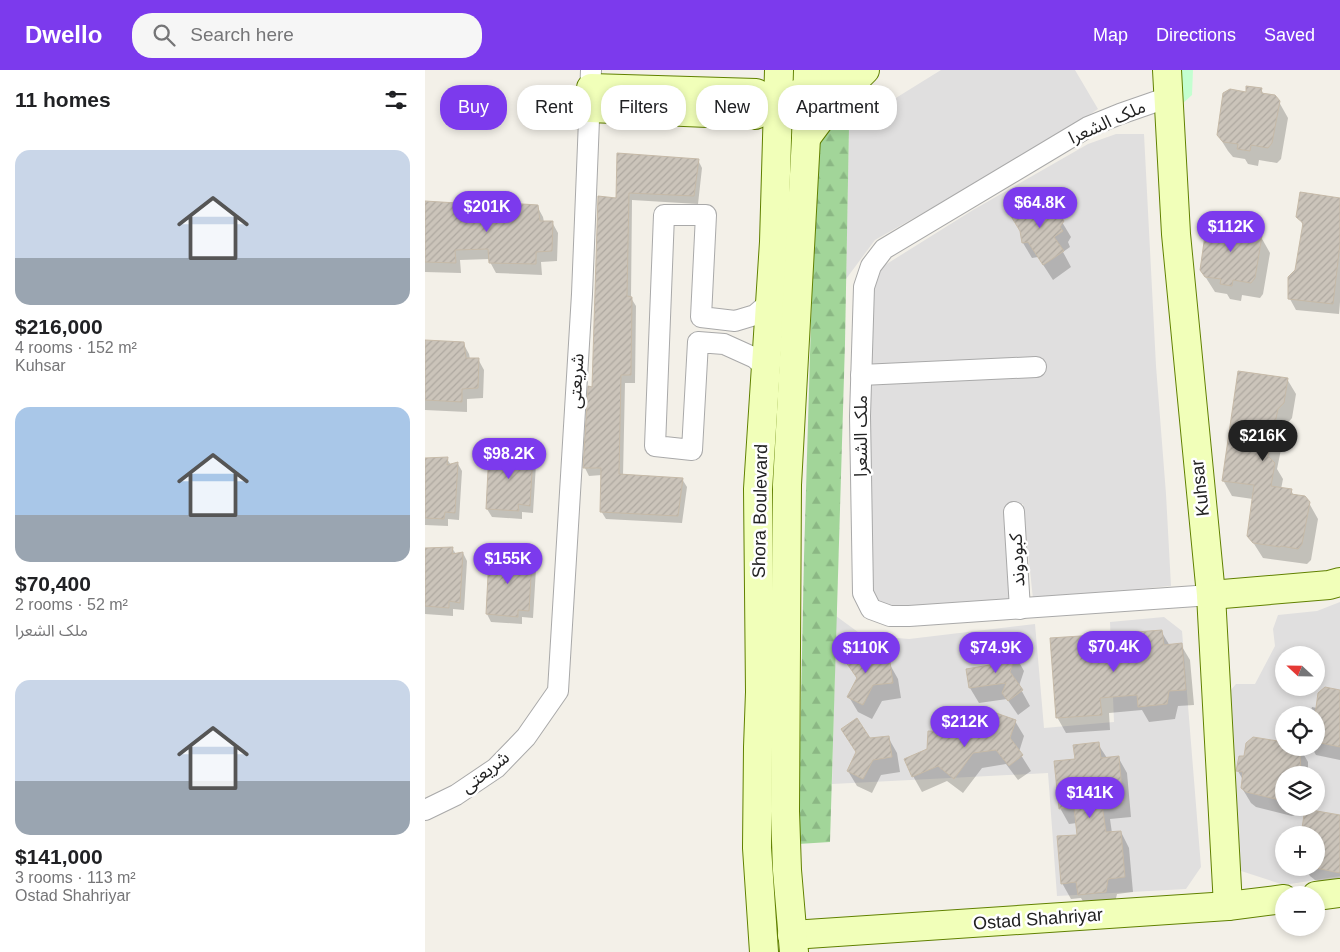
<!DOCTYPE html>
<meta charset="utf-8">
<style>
:root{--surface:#fff;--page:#f6f6f6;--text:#202124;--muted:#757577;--accent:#7c3aed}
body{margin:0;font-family:Arial,"Noto Sans Arabic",sans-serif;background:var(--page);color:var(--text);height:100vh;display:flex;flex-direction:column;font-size:19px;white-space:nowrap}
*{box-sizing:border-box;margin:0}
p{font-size:16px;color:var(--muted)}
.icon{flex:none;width:28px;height:28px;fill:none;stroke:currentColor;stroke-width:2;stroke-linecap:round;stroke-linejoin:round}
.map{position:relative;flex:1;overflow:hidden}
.details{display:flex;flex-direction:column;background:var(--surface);width:425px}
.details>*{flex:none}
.hud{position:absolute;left:15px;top:15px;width:475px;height:45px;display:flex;gap:10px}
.needle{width:32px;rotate:292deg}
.buttons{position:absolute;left:850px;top:576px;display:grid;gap:10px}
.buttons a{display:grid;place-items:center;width:50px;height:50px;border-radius:50%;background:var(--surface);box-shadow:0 2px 8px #0003;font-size:25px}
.price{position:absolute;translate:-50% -42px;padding:0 11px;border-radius:18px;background:var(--accent);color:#fff;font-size:16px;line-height:32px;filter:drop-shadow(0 1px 2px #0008)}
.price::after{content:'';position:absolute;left:50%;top:30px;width:15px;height:11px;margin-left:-8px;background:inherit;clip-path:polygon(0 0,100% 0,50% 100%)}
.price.on{background:#222;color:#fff}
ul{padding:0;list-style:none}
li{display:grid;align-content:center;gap:10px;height:265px;padding:0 15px}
li span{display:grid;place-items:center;height:155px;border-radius:15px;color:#555}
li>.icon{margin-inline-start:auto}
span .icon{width:90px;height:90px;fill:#fffc;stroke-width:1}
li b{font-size:21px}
h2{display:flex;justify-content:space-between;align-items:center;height:60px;padding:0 15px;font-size:21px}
.tag{padding:0 18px;border-radius:20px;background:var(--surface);box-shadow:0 2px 8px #0003;font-size:18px;line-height:45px}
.tag.on{background:var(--accent);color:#fff}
header{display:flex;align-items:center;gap:30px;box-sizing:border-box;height:70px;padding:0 25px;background:var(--accent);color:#fff}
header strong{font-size:24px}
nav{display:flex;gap:28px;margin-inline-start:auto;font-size:18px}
.search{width:350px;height:45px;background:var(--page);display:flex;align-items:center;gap:12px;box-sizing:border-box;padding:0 18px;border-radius:20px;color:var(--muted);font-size:19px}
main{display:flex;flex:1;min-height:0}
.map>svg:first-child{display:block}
.residential{fill:#e0dfdf;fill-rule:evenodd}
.forest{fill:url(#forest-firs)}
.park{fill:#c3ffd0}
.shadow{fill:#0003}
.building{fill:url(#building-hatch);stroke:#c6baa8}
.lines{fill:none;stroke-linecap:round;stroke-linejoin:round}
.street-casing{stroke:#a9a9a9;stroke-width:22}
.secondary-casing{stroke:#618100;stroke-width:30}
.street{stroke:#fff;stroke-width:20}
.secondary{stroke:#f1ffb9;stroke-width:28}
.labels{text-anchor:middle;stroke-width:5;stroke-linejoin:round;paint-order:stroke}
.street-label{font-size:18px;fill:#222;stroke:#fff}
</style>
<header>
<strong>Dwello</strong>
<div class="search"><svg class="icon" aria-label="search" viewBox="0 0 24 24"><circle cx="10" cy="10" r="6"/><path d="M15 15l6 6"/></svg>Search here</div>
<nav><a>Map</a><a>Directions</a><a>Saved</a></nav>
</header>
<main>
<section class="details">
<h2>11 homes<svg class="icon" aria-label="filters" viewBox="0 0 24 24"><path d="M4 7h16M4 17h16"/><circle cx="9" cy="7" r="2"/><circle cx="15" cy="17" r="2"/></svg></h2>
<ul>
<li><span style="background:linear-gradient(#c9d6e8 70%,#9aa5b1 0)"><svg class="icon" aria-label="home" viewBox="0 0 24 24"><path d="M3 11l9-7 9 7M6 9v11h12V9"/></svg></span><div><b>$216,000</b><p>4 rooms · 152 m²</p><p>Kuhsar</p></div></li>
<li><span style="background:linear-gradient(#a9c7e8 70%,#9aa5b1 0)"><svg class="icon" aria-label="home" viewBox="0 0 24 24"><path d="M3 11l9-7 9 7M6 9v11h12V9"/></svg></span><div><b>$70,400</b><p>2 rooms · 52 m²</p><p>ملک الشعرا</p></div></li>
<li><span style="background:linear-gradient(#c9d6e8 65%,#9aa5b1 0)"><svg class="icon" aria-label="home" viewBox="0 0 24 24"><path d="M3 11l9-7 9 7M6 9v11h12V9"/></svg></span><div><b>$141,000</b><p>3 rooms · 113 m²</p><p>Ostad Shahriyar</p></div></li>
</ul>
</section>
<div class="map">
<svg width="915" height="882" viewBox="0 0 915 882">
<defs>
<pattern id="forest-firs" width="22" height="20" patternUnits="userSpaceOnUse" patternTransform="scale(1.25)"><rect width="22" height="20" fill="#a2d599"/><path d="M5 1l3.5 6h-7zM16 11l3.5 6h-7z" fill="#8bb784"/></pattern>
<pattern id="building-hatch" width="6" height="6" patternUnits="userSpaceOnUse" patternTransform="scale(1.25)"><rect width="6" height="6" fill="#cbc4ba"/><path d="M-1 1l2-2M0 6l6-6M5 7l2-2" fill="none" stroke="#aea8a0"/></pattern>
</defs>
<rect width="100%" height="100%" fill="#f3f0e8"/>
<g class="residential">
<polygon points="516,0 650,0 673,39 627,70 450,170 421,209 424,57"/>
<polygon points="691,64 719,64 731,296 741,424 746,516 608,529 598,434 583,436 592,532 470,541 450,533 442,516 447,219 452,200 548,140 663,74"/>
<path d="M 915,532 L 915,806 L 859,815 L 813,800 L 800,627 L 811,614 L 830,614 L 850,576 L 848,559 L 853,545 L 892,541 ZM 859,585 L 891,585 L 891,618 L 859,618 ZM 859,645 L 891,645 L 891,678 L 859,678 ZM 859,705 L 891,705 L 891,738 L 859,738 ZM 859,765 L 891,765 L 891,798 L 859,798 Z"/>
<polygon points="411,546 437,565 484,569 610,554 619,658 689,652 685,552 739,547 757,561 776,797 761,819 632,826 623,703 407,714"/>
</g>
<polygon class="forest" points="424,57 420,273 405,772 373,774 379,487 389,150 396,59"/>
<polygon class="park" points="753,0 768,0 767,25 757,34"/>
<g class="shadow">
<polygon points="836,19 839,25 854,32 863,48 856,89 852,93 834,90 833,96 823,94 820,89 808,87 803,81 793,65 822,23"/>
<polygon points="193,85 273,90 277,98 273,134 207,130 206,228 211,236 210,313 200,313 198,406 257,409 262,417 257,453 181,449 176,441 177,405 164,406 160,398 192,129"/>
<polygon points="915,130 915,232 914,244 871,240 865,229 879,157 873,146"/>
<polygon points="0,133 32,134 38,147 66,147 112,136 118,147 119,152 127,152 133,163 132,191 116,192 117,205 71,203 65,192 65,189 35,190 36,203 0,202"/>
<polygon points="611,141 637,152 646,167 643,172 645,177 638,182 646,197 628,210 613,187 607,188 598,173 597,162"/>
<polygon points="819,154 822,160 836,167 845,183 838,224 835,228 817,225 816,231 805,229 802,224 790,222 776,200 804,158"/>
<polygon points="0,271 38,273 44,284 45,289 53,289 59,300 58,328 42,329 42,342 0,340"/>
<polygon points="862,309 871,324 867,348 861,355 852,399 858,409 856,419 866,420 869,426 884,433 893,449 886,490 882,494 838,488 824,466 828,429 807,426 798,410"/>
<polygon points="96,381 100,388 107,386 111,394 108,443 97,442 97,449 67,447 62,439"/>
<polygon points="22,389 26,395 33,394 37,401 34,450 23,449 23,456 0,455 0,390"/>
<polygon points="27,478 31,484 38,483 42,491 39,540 28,539 28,546 0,544 0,479"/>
<polygon points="96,486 100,493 106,492 111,499 108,548 97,547 97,554 66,552 62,544 65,488"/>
<polygon points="736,561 745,576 756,575 765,590 769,635 753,636 750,649 724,652 717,640 684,643 685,660 641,663 632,647 671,567 679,581 714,578"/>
<polygon points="590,585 599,601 594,616 605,636 593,645 582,629 554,633 545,618 566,596"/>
<polygon points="464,593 473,609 476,628 457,631 447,649 433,642 424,627 433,609 427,601 446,595"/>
<polygon points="915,621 915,690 891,685 887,678 891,678 891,645 885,645 887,637 892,638"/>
<polygon points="590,651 599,666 594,682 606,701 593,710 581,694 557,698 538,723 522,711 497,722 488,706 503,680 523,663 526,668 566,662"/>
<polygon points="417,660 445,670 463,667 472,683 475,702 456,705 447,723 432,716 423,701 432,683"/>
<polygon points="673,674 682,688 693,687 702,703 706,747 685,749 687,763 696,762 704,778 708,822 692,824 689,837 663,840 656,828 646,829 637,813 653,766 652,753 644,754 635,738 651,691"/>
<polygon points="859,678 875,678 883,692 883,705 859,705 859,738 876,738 876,743 867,746 831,737 826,733 817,718 818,710 813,701 820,688"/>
<polygon points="915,746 915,816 890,810 885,806 880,798 891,798 891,765 872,765 873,760 878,761"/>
</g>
<g class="building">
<polygon points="821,16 837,18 836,23 850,25 855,31 847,73 843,78 826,75 825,81 812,79 813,74 798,72 792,65 798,23 805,19 821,22"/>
<polygon points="192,83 274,89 269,126 204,123 202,226 207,227 206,305 196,305 194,404 258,408 253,446 175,442 176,398 158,398 163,316 167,317 173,126 191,128"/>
<polygon points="875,122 915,128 915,174 908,234 863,229 863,207 870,200 878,153 871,147"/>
<polygon points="605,129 611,139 625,130 639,151 635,157 638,161 629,167 639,181 618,195 603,172 597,173 595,161 584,143"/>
<polygon points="0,131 32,133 34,146 65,146 65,132 113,135 115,151 128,151 127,181 111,182 111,194 64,193 63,179 30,180 31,193 0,192"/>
<polygon points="804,151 819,153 819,158 833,160 837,166 830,208 826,213 808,210 807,216 795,214 796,209 780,207 775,200 781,158 787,154 803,157"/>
<polygon points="0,270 39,272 41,288 54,288 53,318 37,319 37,332 0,330"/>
<polygon points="813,301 863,308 859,333 853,339 843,386 850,393 846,416 867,419 866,424 880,426 885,432 877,474 873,479 856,476 855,477 828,473 822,466 829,415 797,411"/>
<polygon points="97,380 96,387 108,385 105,436 93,434 94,441 61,439 64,381"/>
<polygon points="23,387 22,395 33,392 30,443 20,442 19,449 0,448 0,388"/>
<polygon points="28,477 27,484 38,482 35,533 24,531 24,538 0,536 0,478"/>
<polygon points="97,485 96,492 107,490 104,541 93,540 93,547 61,544 64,486"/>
<polygon points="737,560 739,575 757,573 761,620 744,621 742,634 713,637 712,625 675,628 677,645 631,648 625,568 671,565 672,580 713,577 711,562"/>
<polygon points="433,574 446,594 465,592 468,613 448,615 438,635 422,627 432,608 416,585"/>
<polygon points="571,578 591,584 585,602 598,620 583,631 577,623 581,613 544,618 541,599 565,595"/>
<polygon points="900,617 915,620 915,677 891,672 891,645 890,645 893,623"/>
<polygon points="571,643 591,650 585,668 598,685 584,696 571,680 548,683 529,709 513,696 487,707 479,689 502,679 503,661 524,662 524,667 565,660"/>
<polygon points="432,648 445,668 464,666 467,687 448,690 438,709 422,701 431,682 416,659"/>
<polygon points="828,667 859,672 859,678 875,678 876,705 859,705 859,731 821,722 816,718 818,702 811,701 814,686 819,686 821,673"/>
<polygon points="674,672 676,688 694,686 698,732 677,734 681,762 696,761 700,807 683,809 681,822 653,825 651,812 636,814 632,766 652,765 649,737 634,739 629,691 650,689 648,675"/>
<polygon points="886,740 915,745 915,803 891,798 891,765 876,765 879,745"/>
</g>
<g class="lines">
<g class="street-casing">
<g id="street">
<polyline points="744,27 695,44 663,57 459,179 446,196 439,217 435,346 438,523 446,539 465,546 484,546 786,525"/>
<polyline points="341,298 330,288 299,274 273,272 267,380 230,376 239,145 281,145 276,247 310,251 330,245 345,232"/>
<polyline points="436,305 611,297"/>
<polyline points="589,442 595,539"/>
<polyline points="0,740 31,725 71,698 101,667 133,621 157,224 166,0"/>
</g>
</g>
<g class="secondary-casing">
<g id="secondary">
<polyline points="742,0 751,164 786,525 803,836"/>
<polyline points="166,18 331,23 353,34"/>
<polyline points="165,38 330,45 421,0"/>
<polyline points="381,68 407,33 440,0"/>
<polyline points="786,525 904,515 915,512"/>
<polyline points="891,826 915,823"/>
<polyline points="367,865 803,836 859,829"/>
<polyline points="339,882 332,778 333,677 335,622 333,419 349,172 354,0"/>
<polyline points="369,882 362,800 360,741 362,415 381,68 383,0"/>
</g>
</g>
<use href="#street" class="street"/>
<use href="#secondary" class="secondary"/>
</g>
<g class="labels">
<g class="street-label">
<text transform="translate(682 52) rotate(-24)" y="6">ملک الشعرا</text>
<text transform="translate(151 311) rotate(-87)" y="6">شریعتی</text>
<text transform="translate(436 366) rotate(-90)" y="6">ملک الشعرا</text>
<text transform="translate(775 418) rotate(-96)" y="6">Kuhsar</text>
<text transform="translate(335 441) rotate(-89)" y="6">Shora Boulevard</text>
<text transform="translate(592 490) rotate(-93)" y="6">کبودوند</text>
<text transform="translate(60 702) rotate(-38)" y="6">شریعتی</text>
<text transform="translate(613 849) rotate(-4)" y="6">Ostad Shahriyar</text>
</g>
</g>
</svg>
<div class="buttons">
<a><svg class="needle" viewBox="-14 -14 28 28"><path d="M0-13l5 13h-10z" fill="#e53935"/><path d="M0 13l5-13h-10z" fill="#757577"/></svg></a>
<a><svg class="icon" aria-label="locate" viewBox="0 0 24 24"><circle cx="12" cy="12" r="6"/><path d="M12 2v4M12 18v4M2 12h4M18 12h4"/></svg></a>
<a><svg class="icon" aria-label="layers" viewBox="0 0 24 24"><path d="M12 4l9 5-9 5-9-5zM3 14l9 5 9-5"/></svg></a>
<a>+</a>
<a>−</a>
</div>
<b class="price" style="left:615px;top:159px">$64.8K</b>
<b class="price" style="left:62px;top:163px">$201K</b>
<b class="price" style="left:806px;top:183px">$112K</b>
<b class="price on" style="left:838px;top:392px">$216K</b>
<b class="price" style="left:84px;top:410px">$98.2K</b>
<b class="price" style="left:83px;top:515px">$155K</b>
<b class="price" style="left:689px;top:603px">$70.4K</b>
<b class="price" style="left:441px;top:604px">$110K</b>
<b class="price" style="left:571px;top:604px">$74.9K</b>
<b class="price" style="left:540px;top:678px">$212K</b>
<b class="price" style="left:665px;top:749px">$141K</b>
<div class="hud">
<a class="tag on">Buy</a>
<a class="tag">Rent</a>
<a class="tag">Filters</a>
<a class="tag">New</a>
<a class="tag">Apartment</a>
</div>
</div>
</main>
